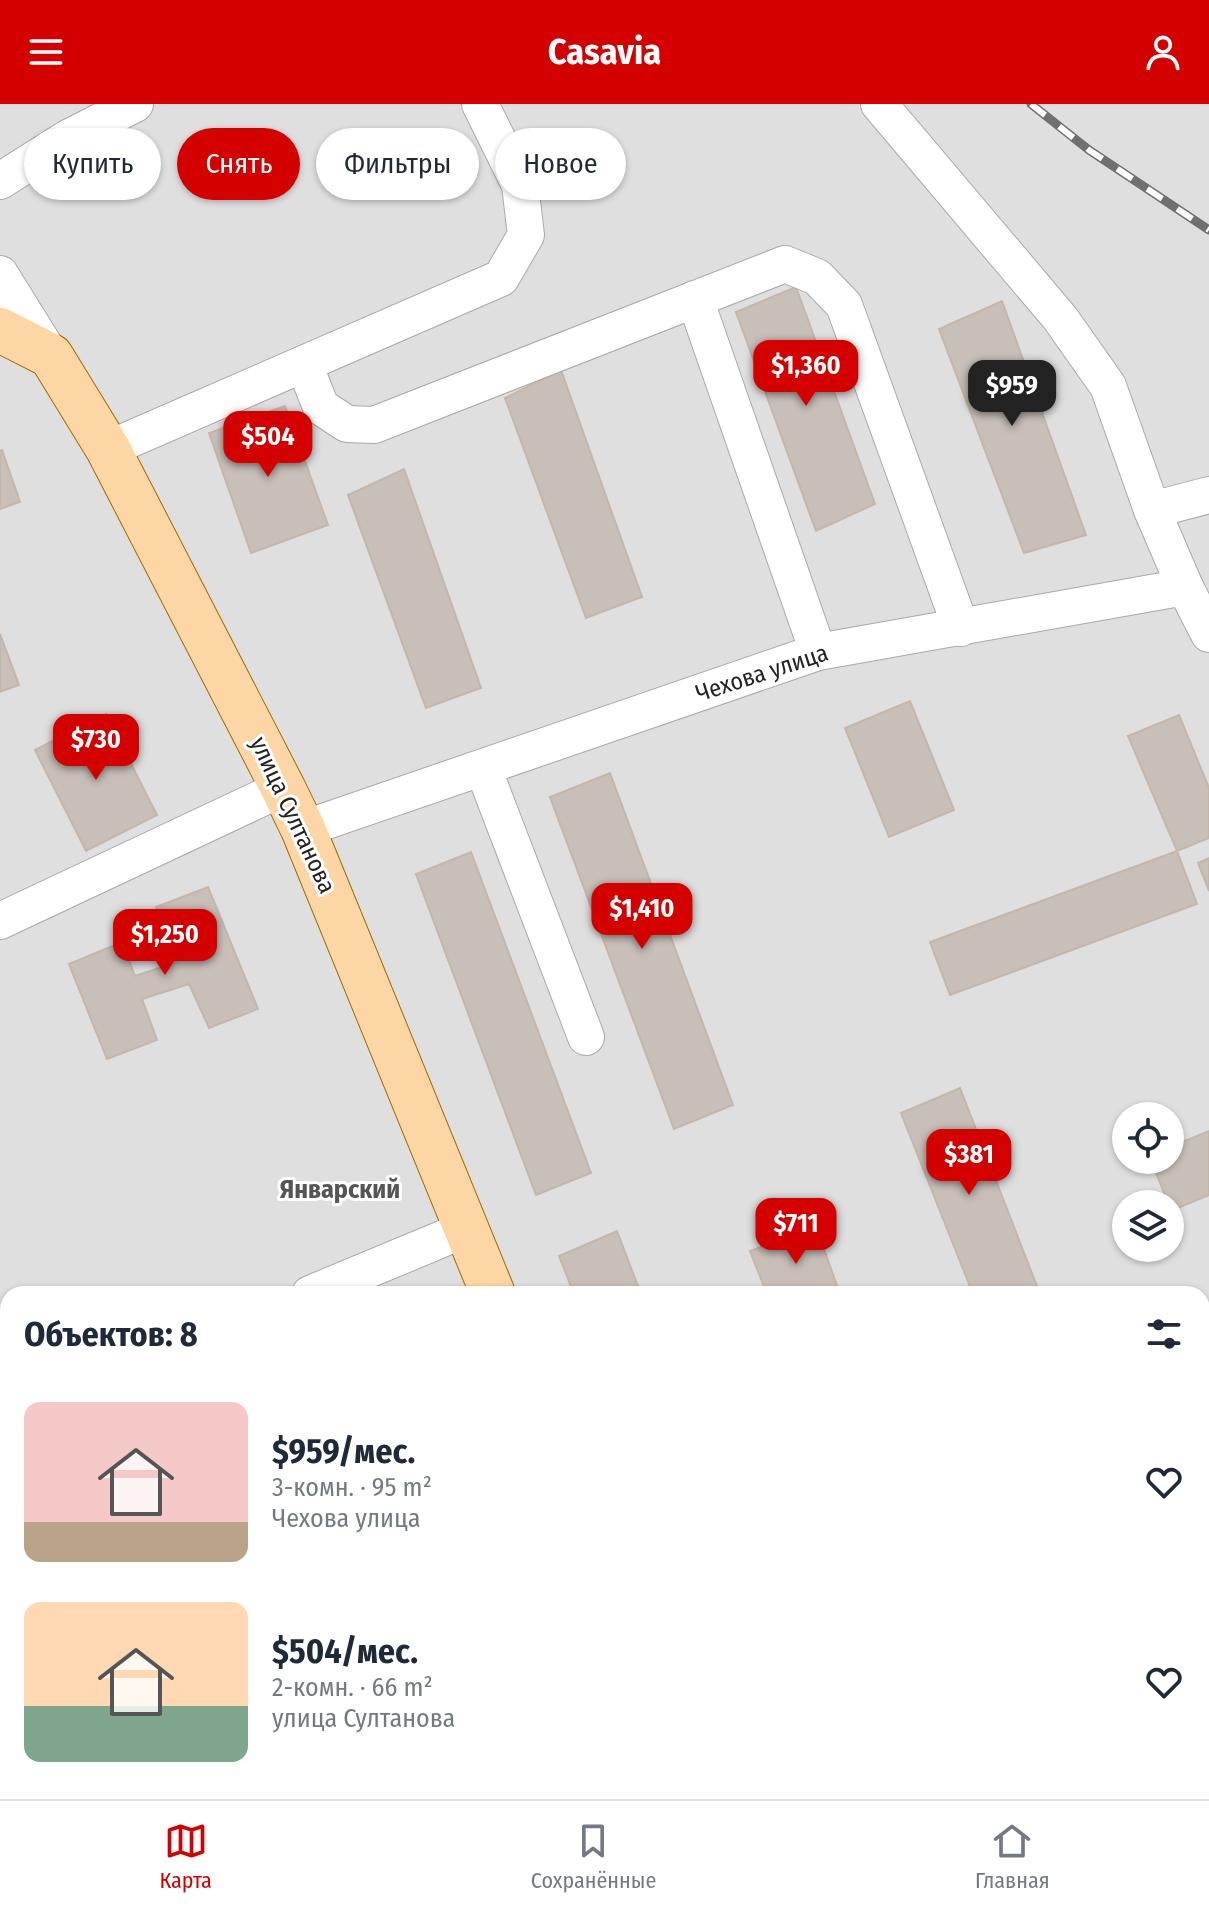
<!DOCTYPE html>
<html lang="ru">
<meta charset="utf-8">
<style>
:root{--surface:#fff;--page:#f2f2f3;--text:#1f2937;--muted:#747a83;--line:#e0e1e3;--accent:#d40000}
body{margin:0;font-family:"Fira Sans Condensed",sans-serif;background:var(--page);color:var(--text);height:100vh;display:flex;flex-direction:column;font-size:30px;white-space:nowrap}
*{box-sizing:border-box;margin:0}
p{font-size:26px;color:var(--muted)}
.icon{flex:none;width:44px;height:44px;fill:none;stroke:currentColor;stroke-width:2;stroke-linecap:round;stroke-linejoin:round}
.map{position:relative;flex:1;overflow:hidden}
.details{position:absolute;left:0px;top:1182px;width:1210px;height:514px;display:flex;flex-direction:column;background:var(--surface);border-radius:24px 24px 0 0;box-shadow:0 2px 6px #0004}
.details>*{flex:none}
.guide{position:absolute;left:24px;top:24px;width:800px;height:72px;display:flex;gap:16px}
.fabs{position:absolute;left:1112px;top:998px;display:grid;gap:16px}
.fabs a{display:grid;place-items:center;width:72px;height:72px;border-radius:50%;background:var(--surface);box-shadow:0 2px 6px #0004;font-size:40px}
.price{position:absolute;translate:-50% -68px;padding:0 18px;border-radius:16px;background:var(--accent);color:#fff;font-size:26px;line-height:52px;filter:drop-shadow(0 2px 4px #0008)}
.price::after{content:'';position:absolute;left:50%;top:48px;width:24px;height:18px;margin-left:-12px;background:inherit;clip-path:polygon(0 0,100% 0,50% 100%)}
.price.selected{background:#222;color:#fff}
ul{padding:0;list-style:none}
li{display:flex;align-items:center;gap:24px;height:200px;padding:0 24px}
li span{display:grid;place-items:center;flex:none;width:224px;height:160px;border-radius:16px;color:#555}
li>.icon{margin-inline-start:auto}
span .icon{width:96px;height:96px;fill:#fffc;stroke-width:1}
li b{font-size:34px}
h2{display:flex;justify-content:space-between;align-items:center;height:96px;padding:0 24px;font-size:34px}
.pill{padding:0 28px;border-radius:36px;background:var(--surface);box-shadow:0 2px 6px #0004;font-size:28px;line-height:72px}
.pill.selected{background:var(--accent);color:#fff}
header{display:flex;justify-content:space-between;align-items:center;height:104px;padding:0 24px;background:var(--accent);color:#fff;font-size:36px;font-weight:700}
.tab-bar{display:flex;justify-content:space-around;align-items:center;height:112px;border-top:2px solid var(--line);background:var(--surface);font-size:22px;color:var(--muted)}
.tab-bar a{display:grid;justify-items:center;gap:4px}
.tab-bar .selected{color:var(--accent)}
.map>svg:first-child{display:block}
.residential{fill:#e0dfdf;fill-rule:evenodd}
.building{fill:#c7bfb8;stroke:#c4b6ab;stroke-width:2}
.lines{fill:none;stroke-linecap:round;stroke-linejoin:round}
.minor-casing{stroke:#a9a9a9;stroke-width:38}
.major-casing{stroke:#a06b00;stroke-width:46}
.minor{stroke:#fff;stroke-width:36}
.major{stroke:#fcd6a4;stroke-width:44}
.rail-casing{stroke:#707070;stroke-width:9}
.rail{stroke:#fff;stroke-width:6;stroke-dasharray:18;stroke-linecap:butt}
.labels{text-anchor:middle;stroke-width:6;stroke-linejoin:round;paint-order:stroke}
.street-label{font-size:24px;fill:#222;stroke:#fff}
.neighbourhood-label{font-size:26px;font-weight:bold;fill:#555;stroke:#fff}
</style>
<header><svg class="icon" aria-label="menu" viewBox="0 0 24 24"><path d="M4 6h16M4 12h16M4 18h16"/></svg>Casavia<svg class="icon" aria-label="person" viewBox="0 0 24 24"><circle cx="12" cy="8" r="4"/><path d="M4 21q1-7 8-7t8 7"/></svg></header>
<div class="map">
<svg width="1209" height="1695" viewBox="0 0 1209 1695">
<rect width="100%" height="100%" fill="#f2efe9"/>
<path class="residential" d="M 0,0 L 1209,0 L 1209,1695 L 0,1695 ZM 1126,1012 L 1170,1012 L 1170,1056 L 1126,1056 ZM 1126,1100 L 1170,1100 L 1170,1144 L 1126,1144 ZM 8,1190 L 1202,1190 L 1202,1688 L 8,1688 Z"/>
<g class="building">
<polygon points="796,183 875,400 816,427 736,208"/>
<polygon points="1002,197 1086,431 1024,449 939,225"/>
<polygon points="561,266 642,493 586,514 505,294"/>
<polygon points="285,302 328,421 251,449 209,329"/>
<polygon points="2,346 20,398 0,405 0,347"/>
<polygon points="404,365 481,584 426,604 348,391"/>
<polygon points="0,530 19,581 0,588"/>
<polygon points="910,597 954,706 889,733 845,624"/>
<polygon points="106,610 157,711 86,747 35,646"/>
<polygon points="1179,611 1209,684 1209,734 1177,747 1128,632"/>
<polygon points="610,669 733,1001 674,1025 550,693"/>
<polygon points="1177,747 1197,800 950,891 930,838"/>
<polygon points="471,748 591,1069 536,1091 416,770"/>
<polygon points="1209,754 1209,787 1198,759"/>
<polygon points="208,783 258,905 209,924 189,880 142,895 157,936 107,955 69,860 122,838 135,872 180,857 156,803"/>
<polygon points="960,984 1040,1190 973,1190 901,1009"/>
<polygon points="1209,1027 1209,1091 1171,1107 1151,1056 1170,1056 1170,1043"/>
<polygon points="816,1123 840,1190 767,1190 750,1147"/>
<polygon points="617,1127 641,1190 574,1190 559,1152"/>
<polygon points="1209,1308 1209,1368 1202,1371 1202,1311"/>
<polygon points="0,1334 8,1353 8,1504 0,1485"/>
<polygon points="358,1688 388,1688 391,1695 340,1695"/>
<polygon points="778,1688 837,1688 819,1695 781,1695"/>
</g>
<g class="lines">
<g class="minor-casing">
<g id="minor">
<polyline points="879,0 1060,214 1108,282 1152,406 1185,483"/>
<polyline points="0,77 68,34 135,0"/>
<polyline points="0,170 51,252"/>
<polyline points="695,195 818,548"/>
<polyline points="304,260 321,303 347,320 374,321 785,160 817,173 844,201 961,524"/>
<polyline points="108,345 501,174 526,131 520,81 480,0"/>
<polyline points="1152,406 1209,391"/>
<polyline points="483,664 586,933"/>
<polyline points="303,725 818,548 1185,483 1209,530"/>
<polyline points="0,817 283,684"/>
<polyline points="310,1190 466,1125"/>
<polyline points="0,1318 8,1314"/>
<polyline points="700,1688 703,1695"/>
</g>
</g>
<g class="major-casing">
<g id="major">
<polyline points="0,226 51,252 108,345 283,684 303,725 493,1190"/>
<polyline points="1202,1242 1209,1240"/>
<polyline points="70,1695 88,1688"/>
</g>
</g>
<use href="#minor" class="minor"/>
<use href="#major" class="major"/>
<g class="rail-casing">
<polyline id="rail" points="1031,0 1089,46 1209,126"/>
</g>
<use href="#rail" class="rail"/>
</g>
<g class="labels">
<g class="street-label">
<text transform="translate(762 569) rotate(-18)" y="8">Чехова улица</text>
<text transform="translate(293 711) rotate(65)" y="8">улица Султанова</text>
</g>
<g class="neighbourhood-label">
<text x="340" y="1094">Январский</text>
</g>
</g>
</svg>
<div class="fabs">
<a><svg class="icon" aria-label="locate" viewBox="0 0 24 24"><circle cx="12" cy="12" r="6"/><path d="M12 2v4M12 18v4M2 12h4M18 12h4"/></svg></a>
<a><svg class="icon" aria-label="layers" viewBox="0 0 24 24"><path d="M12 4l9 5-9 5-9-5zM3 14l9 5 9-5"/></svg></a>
</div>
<b class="price" style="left:806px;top:304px">$1,360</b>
<b class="price selected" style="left:1012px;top:324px">$959</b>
<b class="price" style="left:268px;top:375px">$504</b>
<b class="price" style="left:96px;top:678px">$730</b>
<b class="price" style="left:642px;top:847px">$1,410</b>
<b class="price" style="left:165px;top:873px">$1,250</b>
<b class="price" style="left:969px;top:1093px">$381</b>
<b class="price" style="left:796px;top:1162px">$711</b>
<div class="guide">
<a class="pill">Купить</a>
<a class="pill selected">Снять</a>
<a class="pill">Фильтры</a>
<a class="pill">Новое</a>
</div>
<section class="details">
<h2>Объектов: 8<svg class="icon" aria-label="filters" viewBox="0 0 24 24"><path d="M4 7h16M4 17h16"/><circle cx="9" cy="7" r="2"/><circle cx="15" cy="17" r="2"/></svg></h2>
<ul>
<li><span style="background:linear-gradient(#f6c9c9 75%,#b9a48a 0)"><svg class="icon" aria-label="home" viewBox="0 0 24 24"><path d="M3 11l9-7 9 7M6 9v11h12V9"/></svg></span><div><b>$959/мес.</b><p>3-комн. · 95 m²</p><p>Чехова улица</p></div><svg class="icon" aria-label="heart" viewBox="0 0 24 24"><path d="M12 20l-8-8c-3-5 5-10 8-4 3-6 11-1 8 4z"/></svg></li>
<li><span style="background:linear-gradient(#ffd9b3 65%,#7fa58c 0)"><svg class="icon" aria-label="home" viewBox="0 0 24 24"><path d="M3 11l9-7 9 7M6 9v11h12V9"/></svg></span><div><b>$504/мес.</b><p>2-комн. · 66 m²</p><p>улица Султанова</p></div><svg class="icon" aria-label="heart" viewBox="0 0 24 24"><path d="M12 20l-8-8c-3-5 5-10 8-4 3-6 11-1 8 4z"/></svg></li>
</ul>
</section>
</div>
<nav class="tab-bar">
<a class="selected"><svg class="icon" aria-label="map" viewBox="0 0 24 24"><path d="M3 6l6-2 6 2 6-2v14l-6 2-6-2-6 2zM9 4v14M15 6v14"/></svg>Карта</a>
<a><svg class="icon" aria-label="saved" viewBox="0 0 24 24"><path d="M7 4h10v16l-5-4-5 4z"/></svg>Сохранённые</a>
<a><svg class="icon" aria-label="home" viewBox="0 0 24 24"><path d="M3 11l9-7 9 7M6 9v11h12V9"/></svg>Главная</a>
</nav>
